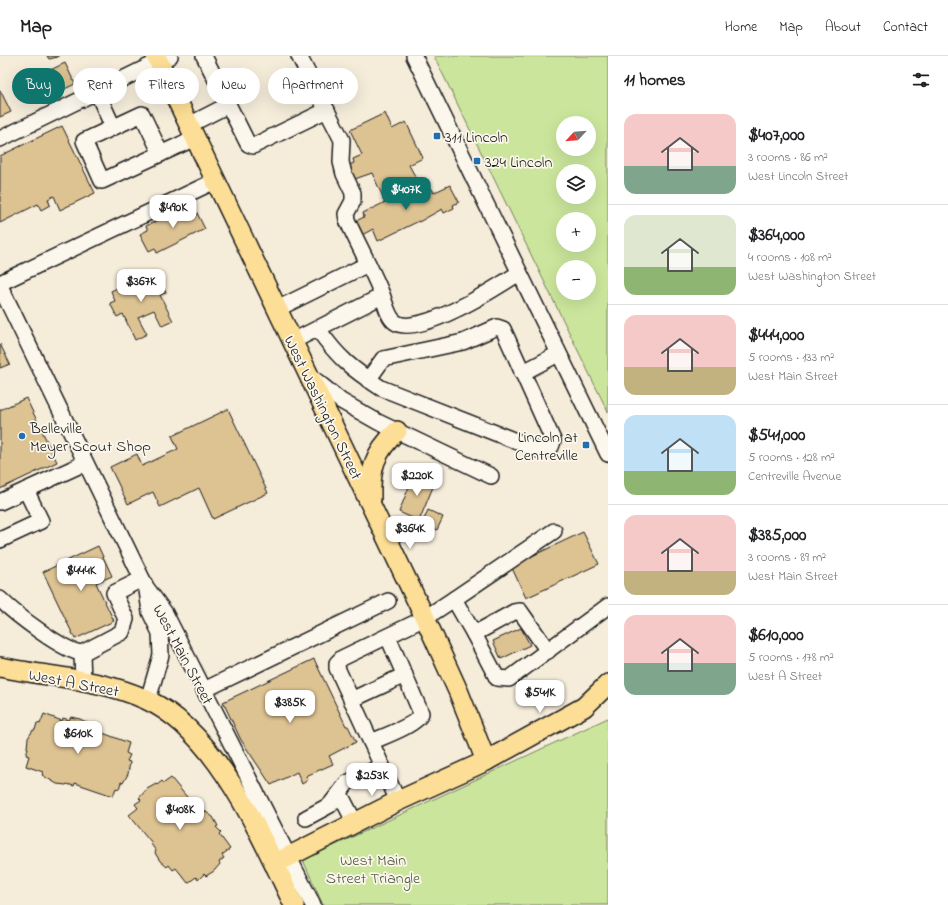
<!DOCTYPE html>
<meta charset="utf-8">
<style>
:root{--surface:#fff;--page:#f6f6f6;--text:#202124;--muted:#757577;--line:#e0e0e0;--accent:#0f766e}
body{margin:0;font-family:"Indie Flower",sans-serif;background:var(--page);color:var(--text);height:100vh;display:flex;flex-direction:column;font-size:15px;white-space:nowrap}
*{box-sizing:border-box;margin:0}
p{font-size:13px;color:var(--muted)}
.icon{flex:none;width:22px;height:22px;fill:none;stroke:currentColor;stroke-width:2;stroke-linecap:round;stroke-linejoin:round}
.map{position:relative;flex:1;overflow:hidden}
.details{display:flex;flex-direction:column;background:var(--surface);width:340px}
.details>*{flex:none}
.guide{position:absolute;left:12px;top:12px;width:380px;height:36px;display:flex;gap:8px}
.needle{width:26px;rotate:244deg}
.fabs{position:absolute;left:556px;top:60px;display:grid;gap:8px}
.fabs a{display:grid;place-items:center;width:40px;height:40px;border-radius:50%;background:var(--surface);box-shadow:0 4px 16px #0002;font-size:20px}
.price{position:absolute;translate:-50% -34px;padding:0 9px;border-radius:8px;background:#fff;color:#222;font-size:13px;line-height:26px;filter:drop-shadow(0 1px 2px #0008)}
.price::after{content:'';position:absolute;left:50%;top:24px;width:12px;height:9px;margin-left:-6px;background:inherit;clip-path:polygon(0 0,100% 0,50% 100%)}
.price.current{background:var(--accent);color:#fff}
ul{padding:0;list-style:none}
li{display:flex;align-items:center;gap:12px;height:100px;padding:0 16px}
li+li{border-top:1px solid var(--line)}
li span{display:grid;place-items:center;flex:none;width:112px;height:80px;border-radius:12px;color:#555}
li>.icon{margin-inline-start:auto}
span .icon{width:48px;height:48px;fill:#fffc;stroke-width:1}
li b{font-size:17px}
h2{display:flex;justify-content:space-between;align-items:center;height:48px;padding:0 16px;font-size:17px}
.pill{padding:0 14px;border-radius:18px;background:var(--surface);box-shadow:0 4px 16px #0002;font-size:14px;line-height:36px}
.pill.current{background:var(--accent);color:#fff}
header{display:flex;align-items:center;gap:24px;box-sizing:border-box;height:56px;padding:0 20px;background:var(--surface);border-bottom:1px solid var(--line)}
header strong{font-size:19px}
nav{display:flex;gap:22px;margin-inline-start:auto;font-size:14px}
main{display:flex;flex:1;min-height:0}
.map>svg:first-child{display:block}
.green{fill:#cbe69c;stroke:#74815c;fill-rule:evenodd}
.building{fill:#ddc292;stroke:#1c1c1c}
.lines{fill:none;stroke-linecap:round;stroke-linejoin:round}
.minor-casing{stroke:#1c1c1c;stroke-width:18}
.major-casing{stroke:#1c1c1c;stroke-width:22}
.minor{stroke:#fbf7ec;stroke-width:15}
.major{stroke:#fdde96;stroke-width:19}
.poi-dot{fill:#1f6fb2;stroke:#fbf7ec;stroke-width:1.5}
.labels{text-anchor:middle;stroke-width:3.5;stroke-linejoin:round;paint-order:stroke}
.poi-label{font-size:16px;fill:#1c1c1c;stroke:#fbf7ec;text-anchor:start}
.street-label{font-size:16px;fill:#1c1c1c;stroke:#fbf7ec}
.park-label{font-size:16px;fill:#515942;stroke:#fbf7ec}
</style>
<header>
<strong>Map</strong>
<nav><a>Home</a><a>Map</a><a>About</a><a>Contact</a></nav>
</header>
<main>
<div class="map">
<svg width="608" height="849" viewBox="0 0 608 849">
<rect width="100%" height="100%" fill="#f5ecda"/>
<filter id="ink" filterUnits="userSpaceOnUse"><feTurbulence type="fractalNoise" baseFrequency=".025" numOctaves="2"/><feDisplacementMap in="SourceGraphic" scale="8" xChannelSelector="R" yChannelSelector="G"/><feConvolveMatrix kernelMatrix="1 2 1 2 8 2 1 2 1" color-interpolation-filters="sRGB"/></filter>
<g filter="url(#ink)">
<g class="green">
<path d="M 434,0 L 608,0 L 608,356 ZM 563,67 L 589,67 L 589,93 L 563,93 ZM 563,115 L 589,115 L 589,141 L 563,141 ZM 563,163 L 589,163 L 589,189 L 563,189 ZM 563,211 L 589,211 L 589,237 L 563,237 Z"/>
<polygon points="608,662 608,849 323,849 303,804"/>
</g>
<g class="building">
<polygon points="47,0 58,0 58,1 49,3"/>
<polygon points="65,7 75,28 50,40 40,19"/>
<polygon points="0,34 11,56 0,61"/>
<polygon points="385,57 392,73 406,66 423,102 409,109 417,124 383,141 372,117 352,124 345,111 354,107 353,103 362,99 350,74"/>
<polygon points="62,70 95,137 60,154 54,140 48,143 50,149 41,154 38,148 0,167 0,100"/>
<polygon points="450,129 459,146 453,149 454,152 444,157 442,153 419,166 419,165 378,185 373,173 362,179 356,165 364,161 363,157 406,136 408,140 417,135 419,138 429,131 433,134 433,137"/>
<polygon points="192,147 205,173 157,197 155,192 149,195 140,178 148,174 146,170"/>
<polygon points="151,216 155,224 159,222 166,237 160,239 173,265 162,270 154,254 138,261 147,278 135,284 123,258 117,261 110,247 115,245 111,235 124,229 126,233 141,226 138,222"/>
<polygon points="0,288 10,308 0,312"/>
<polygon points="26,342 57,406 0,433 0,354"/>
<polygon points="228,353 268,437 213,463 199,432 160,451 153,436 128,448 110,411 137,398 142,410 178,393 172,380"/>
<polygon points="414,418 435,426 419,465 399,456"/>
<polygon points="428,454 443,461 437,474 422,468"/>
<polygon points="583,476 599,508 526,542 511,510"/>
<polygon points="98,490 112,520 96,527 114,565 75,583 43,516"/>
<polygon points="521,572 530,589 501,603 493,585"/>
<polygon points="314,603 346,670 348,670 356,686 329,700 333,708 306,720 308,724 302,728 297,716 271,729 241,684 223,646"/>
<polygon points="44,658 62,665 63,662 69,664 71,661 80,663 88,667 87,669 96,672 95,674 129,687 126,697 130,699 127,705 130,706 128,718 123,727 121,726 119,733 116,732 113,740 75,727 74,730 67,728 66,729 57,728 42,719 43,716 26,710 29,700 26,699 28,692 27,692 28,682 33,674 35,674 37,667 40,668"/>
<polygon points="171,722 197,753 199,751 213,761 218,770 216,771 221,776 219,778 230,793 222,799 224,802 219,806 220,808 214,815 206,820 204,818 198,824 196,821 188,827 176,812 173,814 169,809 167,811 160,805 155,797 156,795 151,788 152,787 129,759 138,752 135,748 141,744 139,742 147,733 156,728 157,729 162,725 164,727"/>
</g>
<g class="lines">
<g class="minor-casing">
<g id="minor">
<polyline points="204,0 248,88 253,90 327,54"/>
<path d="M 299,0 L 342,84 L 341,106 L 344,118 L 353,137 L 353,145 L 346,158 L 347,164 C 358,188 371,212 381,236 C 385,245 387,260 395,266 C 417,283 499,230 519,217"/>
<polyline points="414,0 608,398"/>
<polyline points="97,36 113,71"/>
<polyline points="189,69 228,49"/>
<polyline points="0,83 170,0"/>
<polyline points="161,98 142,58 84,85 102,125 195,82"/>
<polyline points="0,227 215,125"/>
<polyline points="0,230 146,531 165,557 313,849"/>
<polyline points="277,253 368,208"/>
<path d="M 318,273 C 338,302 352,313 381,332 L 541,395 C 548,395 552,392 553,384 L 503,273 L 497,271 L 463,286 L 383,303 L 368,324"/>
<polyline points="293,285 382,240"/>
<polyline points="522,317 558,298"/>
<polyline points="309,319 341,345 378,366 491,420"/>
<polyline points="0,446 85,407"/>
<polyline points="0,484 41,465 26,434"/>
<polyline points="147,534 150,556 160,577 161,599 148,644"/>
<path d="M 0,543 C 14,557 64,596 82,597 L 122,576 L 126,563 L 114,537 L 142,523"/>
<polyline points="474,578 497,622 509,623 608,550"/>
<polyline points="548,595 520,555 514,556 474,578 454,543 554,475"/>
<polyline points="82,597 83,626"/>
<polyline points="204,634 388,545"/>
<polyline points="351,644 405,619"/>
<path d="M 371,686 C 382,681 419,668 421,657 L 388,581"/>
<polyline points="340,738 355,767"/>
<polyline points="398,745 337,612 337,607 342,602 425,562 454,543"/>
<polyline points="306,762 330,749 347,727 382,710"/>
</g>
</g>
<g class="major-casing">
<g id="major">
<polyline points="156,0 425,562 459,637 486,705"/>
<path d="M 371,443 C 370,412 374,397 397,375"/>
<path d="M 0,611 C 48,621 102,623 147,644 C 218,676 262,783 294,849"/>
<polyline points="274,808 398,745 486,705 584,651 608,628"/>
</g>
</g>
<use href="#minor" class="minor"/>
<use href="#major" class="major"/>
</g>
</g>
<g class="poi-dot">
<rect x="433" y="76" width="8" height="8" rx="2"/>
<rect x="473" y="101" width="8" height="8" rx="2"/>
<circle cx="22" cy="380" r="4"/>
<rect x="582" y="385" width="8" height="8" rx="2"/>
</g>
<g class="labels">
<g class="poi-label">
<text x="445" y="86">311 Lincoln</text>
<text x="485" y="111">324 Lincoln</text>
<text x="30" y="377">Belleville<tspan x="30" dy="18">Meyer Scout Shop</tspan></text>
<text x="578" y="386" text-anchor="end">Lincoln at<tspan x="578" dy="18">Centreville</tspan></text>
</g>
<g class="street-label">
<text transform="translate(324 351) rotate(64)" y="6">West Washington Street</text>
<text transform="translate(184 598) rotate(62)" y="6">West Main Street</text>
<text transform="translate(74 626) rotate(11)" y="6">West A Street</text>
</g>
<g class="park-label">
<text x="373" y="809">West Main<tspan x="373" dy="18">Street Triangle</tspan></text>
</g>
</g>
</svg>
<div class="fabs">
<a><svg class="needle" viewBox="-14 -14 28 28"><path d="M0-13l5 13h-10z" fill="#e53935"/><path d="M0 13l5-13h-10z" fill="#757577"/></svg></a>
<a><svg class="icon" aria-label="layers" viewBox="0 0 24 24"><path d="M12 4l9 5-9 5-9-5zM3 14l9 5 9-5"/></svg></a>
<a>+</a>
<a>−</a>
</div>
<b class="price current" style="left:406px;top:155px">$407K</b>
<b class="price" style="left:173px;top:173px">$490K</b>
<b class="price" style="left:141px;top:247px">$367K</b>
<b class="price" style="left:417px;top:441px">$220K</b>
<b class="price" style="left:410px;top:494px">$364K</b>
<b class="price" style="left:81px;top:536px">$444K</b>
<b class="price" style="left:540px;top:658px">$541K</b>
<b class="price" style="left:290px;top:668px">$385K</b>
<b class="price" style="left:78px;top:699px">$610K</b>
<b class="price" style="left:372px;top:741px">$253K</b>
<b class="price" style="left:180px;top:775px">$408K</b>
<div class="guide">
<a class="pill current">Buy</a>
<a class="pill">Rent</a>
<a class="pill">Filters</a>
<a class="pill">New</a>
<a class="pill">Apartment</a>
</div>
</div>
<section class="details">
<h2>11 homes<svg class="icon" aria-label="filters" viewBox="0 0 24 24"><path d="M4 7h16M4 17h16"/><circle cx="9" cy="7" r="2"/><circle cx="15" cy="17" r="2"/></svg></h2>
<ul>
<li><span style="background:linear-gradient(#f6c9c9 65%,#7fa58c 0)"><svg class="icon" aria-label="home" viewBox="0 0 24 24"><path d="M3 11l9-7 9 7M6 9v11h12V9"/></svg></span><div><b>$407,000</b><p>3 rooms · 86 m²</p><p>West Lincoln Street</p></div></li>
<li><span style="background:linear-gradient(#dfe7d0 65%,#8fb573 0)"><svg class="icon" aria-label="home" viewBox="0 0 24 24"><path d="M3 11l9-7 9 7M6 9v11h12V9"/></svg></span><div><b>$364,000</b><p>4 rooms · 108 m²</p><p>West Washington Street</p></div></li>
<li><span style="background:linear-gradient(#f6c9c9 65%,#c2b280 0)"><svg class="icon" aria-label="home" viewBox="0 0 24 24"><path d="M3 11l9-7 9 7M6 9v11h12V9"/></svg></span><div><b>$444,000</b><p>5 rooms · 133 m²</p><p>West Main Street</p></div></li>
<li><span style="background:linear-gradient(#bfe0f5 70%,#8fb573 0)"><svg class="icon" aria-label="home" viewBox="0 0 24 24"><path d="M3 11l9-7 9 7M6 9v11h12V9"/></svg></span><div><b>$541,000</b><p>5 rooms · 128 m²</p><p>Centreville Avenue</p></div></li>
<li><span style="background:linear-gradient(#f6c9c9 70%,#c2b280 0)"><svg class="icon" aria-label="home" viewBox="0 0 24 24"><path d="M3 11l9-7 9 7M6 9v11h12V9"/></svg></span><div><b>$385,000</b><p>3 rooms · 89 m²</p><p>West Main Street</p></div></li>
<li><span style="background:linear-gradient(#f6c9c9 60%,#7fa58c 0)"><svg class="icon" aria-label="home" viewBox="0 0 24 24"><path d="M3 11l9-7 9 7M6 9v11h12V9"/></svg></span><div><b>$610,000</b><p>5 rooms · 178 m²</p><p>West A Street</p></div></li>
</ul>
</section>
</main>
